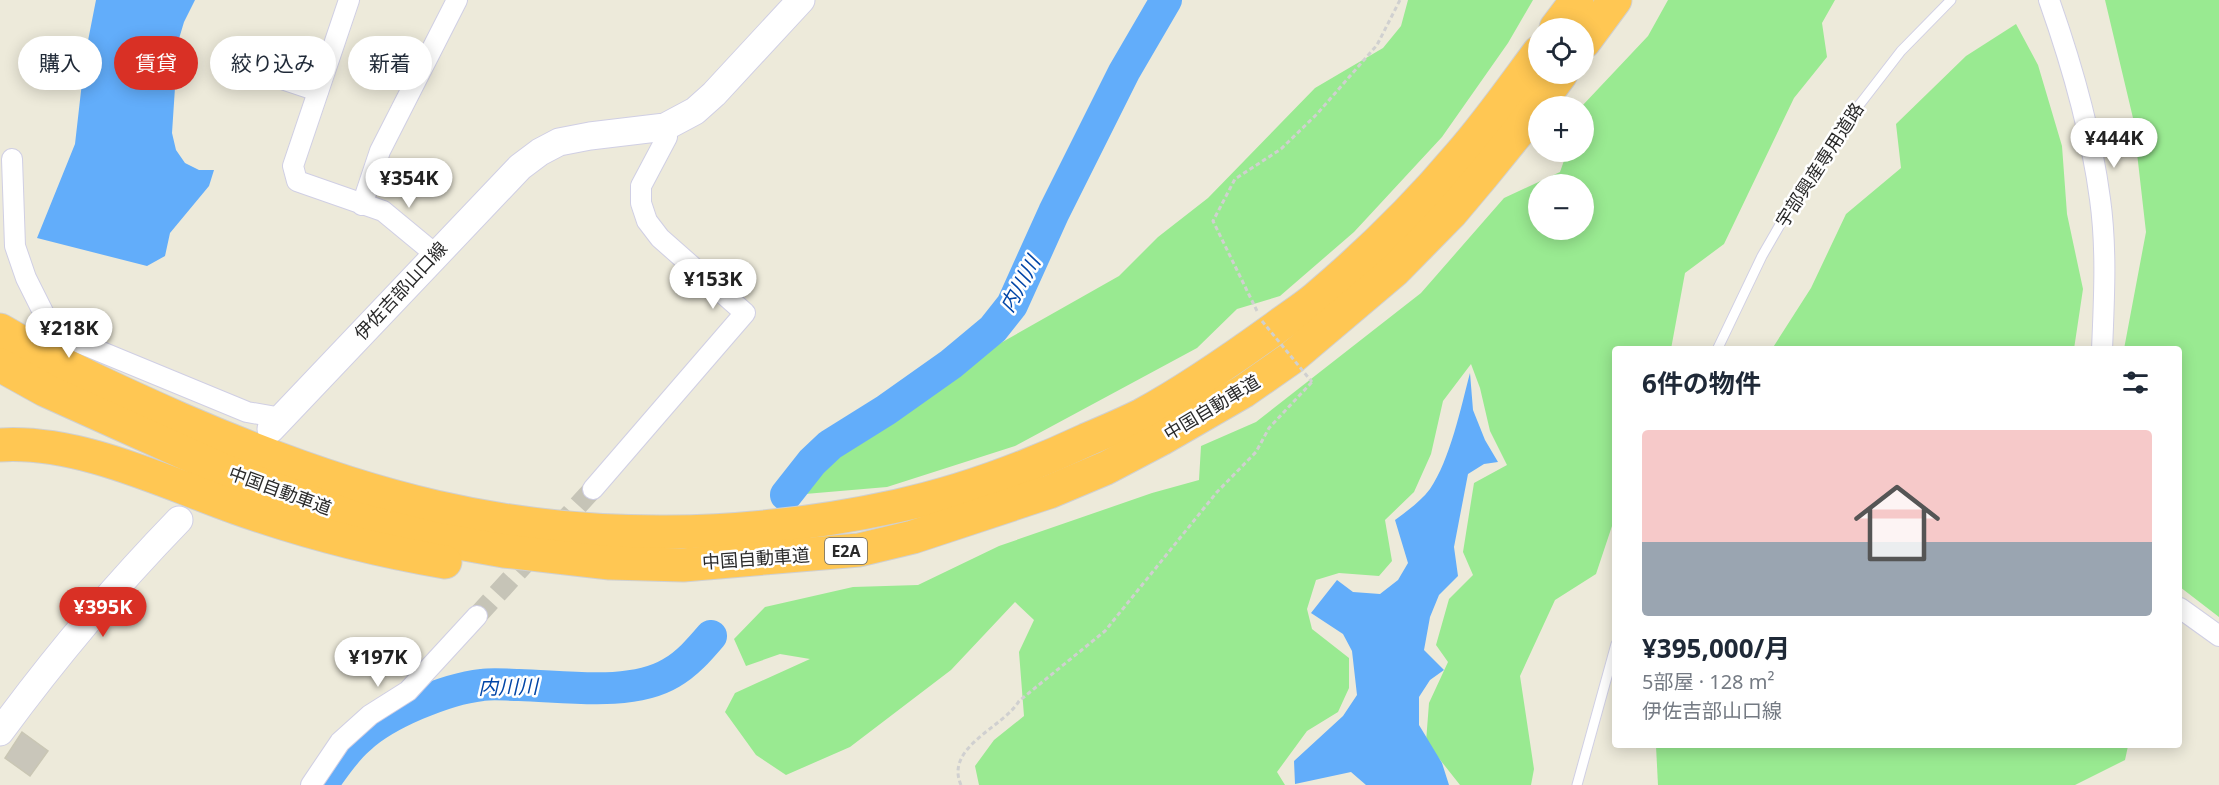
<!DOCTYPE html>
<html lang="ja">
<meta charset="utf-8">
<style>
:root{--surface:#fff;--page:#f2f2f3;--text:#1f2937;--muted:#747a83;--line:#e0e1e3;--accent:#d93025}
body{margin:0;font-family:"Noto Sans","Noto Sans JP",sans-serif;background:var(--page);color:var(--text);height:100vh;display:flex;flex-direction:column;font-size:22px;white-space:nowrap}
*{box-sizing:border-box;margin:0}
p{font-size:20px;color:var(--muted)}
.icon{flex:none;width:33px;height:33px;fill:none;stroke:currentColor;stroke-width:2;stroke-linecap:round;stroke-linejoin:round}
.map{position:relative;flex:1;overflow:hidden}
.details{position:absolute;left:1612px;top:346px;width:570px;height:402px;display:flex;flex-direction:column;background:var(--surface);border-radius:6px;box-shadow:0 3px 15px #0003}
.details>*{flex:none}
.top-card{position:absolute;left:18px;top:36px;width:570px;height:54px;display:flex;gap:12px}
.fabs{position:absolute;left:1528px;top:18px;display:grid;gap:12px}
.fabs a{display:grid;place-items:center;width:66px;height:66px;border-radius:50%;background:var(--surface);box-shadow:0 3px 15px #0003;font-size:30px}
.price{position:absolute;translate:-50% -51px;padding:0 14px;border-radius:21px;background:#fff;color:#222;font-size:20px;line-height:39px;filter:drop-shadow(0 2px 3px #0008)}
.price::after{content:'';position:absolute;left:50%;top:36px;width:18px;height:14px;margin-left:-9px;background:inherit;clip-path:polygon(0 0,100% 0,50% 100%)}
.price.on{background:var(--accent);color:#fff}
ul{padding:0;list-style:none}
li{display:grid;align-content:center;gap:12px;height:318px;padding:0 30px}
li+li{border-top:2px solid var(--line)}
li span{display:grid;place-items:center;height:186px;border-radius:6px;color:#555}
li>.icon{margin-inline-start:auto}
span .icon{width:108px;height:108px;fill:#fffc;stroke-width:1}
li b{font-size:26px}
h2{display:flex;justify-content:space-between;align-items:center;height:72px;padding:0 30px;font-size:26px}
.chip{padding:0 21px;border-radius:27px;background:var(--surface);box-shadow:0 3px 15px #0003;font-size:21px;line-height:54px}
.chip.on{background:var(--accent);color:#fff}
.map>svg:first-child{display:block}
.green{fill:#99ea91;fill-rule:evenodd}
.water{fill:#62adfa}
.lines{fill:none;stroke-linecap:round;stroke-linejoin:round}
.river{stroke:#62adfa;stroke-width:32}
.building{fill:#c9c6ba;stroke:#c9c6b4;stroke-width:1.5}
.minor-tunnel{stroke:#c6c4b7;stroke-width:20;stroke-dasharray:20 10;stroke-linecap:butt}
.service-casing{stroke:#d0cfe4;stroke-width:11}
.minor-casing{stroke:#d0cfe4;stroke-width:22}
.secondary-casing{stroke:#d0cfe4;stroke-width:29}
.motorway-casing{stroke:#d0d0d0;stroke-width:35}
.path{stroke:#d0d0d0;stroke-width:3;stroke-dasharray:4.5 3;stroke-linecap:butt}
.service{stroke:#fff;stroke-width:9}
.minor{stroke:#fff;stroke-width:20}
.secondary{stroke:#fff;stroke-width:27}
.motorway{stroke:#ffc753;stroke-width:33}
.path-bridge{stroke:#d0d0d0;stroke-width:3;stroke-dasharray:4.5 3;stroke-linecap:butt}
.labels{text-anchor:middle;stroke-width:5;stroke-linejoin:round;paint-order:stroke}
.shield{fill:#fff;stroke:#6a6a6a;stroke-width:1.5}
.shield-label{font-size:16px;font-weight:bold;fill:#2a2a2a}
.street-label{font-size:18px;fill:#2a2a2a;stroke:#fff}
.water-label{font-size:20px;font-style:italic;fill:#0045a7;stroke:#fff}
</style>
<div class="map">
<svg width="2219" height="785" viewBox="0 0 2219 785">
<rect width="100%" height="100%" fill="#edeada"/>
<g class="green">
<polygon points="1408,0 1533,0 1508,43 1442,137 1354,232 1280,296 1237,309 1197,348 1015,446 887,487 805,494 813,471 857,439 990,349 1119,276 1158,237 1208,198 1315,88 1383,48 1401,26"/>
<path d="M 1668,0 L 1835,0 L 1822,23 L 1827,57 L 1794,98 L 1724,244 L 1685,273 L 1671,349 L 1616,350 L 1615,517 L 1596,574 L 1555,600 L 1520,676 L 1534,769 L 1531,785 L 1460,785 L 1426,742 L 1429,703 L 1448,662 L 1436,645 L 1449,599 L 1473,575 L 1463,552 L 1474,483 L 1507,465 L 1490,431 L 1480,388 L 1471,364 L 1443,401 L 1431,454 L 1414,492 L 1385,520 L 1392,561 L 1379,576 L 1339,573 L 1316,580 L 1307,609 L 1312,629 L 1349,658 L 1349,688 L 1338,712 L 1307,731 L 1277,772 L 1285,785 L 979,785 L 975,766 L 994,740 L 1024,716 L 1019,652 L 1034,620 L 1015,602 L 951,670 L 850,747 L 786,775 L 756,755 L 725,712 L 735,693 L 810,659 L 780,654 L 746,666 L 734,639 L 765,607 L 853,587 L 918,585 L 999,546 L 1152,493 L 1199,480 L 1201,446 L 1256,422 L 1421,293 L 1504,198 L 1560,172 L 1567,152 L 1584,152 L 1584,106 L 1582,106 L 1648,36 ZM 1539,184 L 1584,184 L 1584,230 L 1539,230 Z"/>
<polygon points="2105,0 2219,0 2219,617 2180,587 2180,350 2124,349 2146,232 2133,118"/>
<polygon points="2016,24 2038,65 2062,146 2067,214 2083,289 2074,349 1772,349 1811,288 1846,214 1901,168 1896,124 1966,56"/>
<polygon points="1656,746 2128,746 2125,760 2075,785 1658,785"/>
</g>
<g class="water">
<polygon points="96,0 195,0 184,22 178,42 172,133 176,150 185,163 199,170 214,170 209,186 170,233 165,256 147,266 37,238 75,144 85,56"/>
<path d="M 1470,373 L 1473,410 L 1485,440 L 1498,462 L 1484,464 L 1468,474 L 1454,547 L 1458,576 L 1439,595 L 1430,617 L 1424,650 L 1444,670 L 1430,680 L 1419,697 L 1419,725 L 1442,763 L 1449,785 L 1366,785 L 1351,772 L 1295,784 L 1294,761 L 1343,716 L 1357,695 L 1352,651 L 1343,634 L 1311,613 L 1337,580 L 1353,592 L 1380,594 L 1398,580 L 1408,563 L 1395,520 C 1407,511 1421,501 1430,489 C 1450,460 1461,407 1470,373 Z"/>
</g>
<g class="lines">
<g class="river">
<polyline points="786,495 812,462 830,445 886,410 951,364 993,329 1012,305 1054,212 1124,72 1166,0"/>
<path d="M 322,785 C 333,769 344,752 359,739 C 385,714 446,689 482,685 C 494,683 507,685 519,685 C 564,686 631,697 671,673 C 687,664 699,650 711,636"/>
</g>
</g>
<polygon class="building" points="22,732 48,751 30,776 5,758"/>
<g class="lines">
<polyline class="minor-tunnel" points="477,616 593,489"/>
<g class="service-casing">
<g id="service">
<polyline points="1717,350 1762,256 1811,171 1860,104 1901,51 1951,0"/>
<polyline points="1577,785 1616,644"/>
</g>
</g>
<g class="minor-casing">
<g id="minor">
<polyline points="349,0 293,166 297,181 383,211 435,254"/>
<path d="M 2049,0 C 2072,65 2091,131 2100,199 C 2107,249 2104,300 2102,350"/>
<polyline points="234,63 318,91"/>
<polyline points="12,159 15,246 26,278 46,318 70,339 247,412 282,418"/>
<polyline points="362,205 380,151 457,0"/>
<polyline points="593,489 745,313 660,238 647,221 641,203 641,186 667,137 665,127"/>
<polyline points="2180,608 2219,636"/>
<polyline points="311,785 340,742 370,715 408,691 477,616"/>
</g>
</g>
<g class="secondary-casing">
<g id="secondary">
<polyline points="271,429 520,167 540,152 559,142 590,136 665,127 695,111 714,94 801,0"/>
<path d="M 0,732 C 55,657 114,587 179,520"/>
</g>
</g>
<g class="motorway-casing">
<g id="motorway">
<polyline points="1556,28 1577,0"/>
<polyline points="1584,42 1615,0"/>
<path d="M 0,330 C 58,364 119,392 180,419 C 263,455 348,487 436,507 C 587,542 746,539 897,506 C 962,492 1026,468 1086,440 C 1105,432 1124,424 1142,415 C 1188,390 1231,360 1274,329 C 1288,318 1303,309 1316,298 C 1367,255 1416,207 1459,156 C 1488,123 1513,87 1539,52"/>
<polyline points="0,365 45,390 225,471 357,519 431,538 504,551 610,563 683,565 859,550 913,537 1049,492 1106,468 1161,439 1244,391 1290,359 1394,271 1451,213 1483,175 1518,132 1561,74"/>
<path d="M 0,445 C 79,440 164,482 237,508 C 305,532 374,550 445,562"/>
</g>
</g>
<g class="path">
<polyline points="1257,311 1213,221 1235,179 1281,149 1317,114 1377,45 1400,0"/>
<path d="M 961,785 C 944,747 1004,727 1019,701 L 1105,631 L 1217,492 L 1256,452 L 1269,428 L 1312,382"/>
</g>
<use href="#service" class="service"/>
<use href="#minor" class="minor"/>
<use href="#secondary" class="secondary"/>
<use href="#motorway" class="motorway"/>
<polyline class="path-bridge" points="1262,321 1312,382"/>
</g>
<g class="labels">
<rect class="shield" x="825" y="538" width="42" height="26" rx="4.5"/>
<g class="shield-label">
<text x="846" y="557">E2A</text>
</g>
<g class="street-label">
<text transform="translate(1820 165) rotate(-57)" y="6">宇部興産専用道路</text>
<text transform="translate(401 291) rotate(-47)" y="6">伊佐吉部山口線</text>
<text transform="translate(1212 408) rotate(-31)" y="6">中国自動車道</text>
<text transform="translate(280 491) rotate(20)" y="6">中国自動車道</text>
<text transform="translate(756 559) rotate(-4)" y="6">中国自動車道</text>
</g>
<g class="water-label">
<text transform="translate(1020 284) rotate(-61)" y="7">内川川</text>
<text transform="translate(508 687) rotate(-1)" y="7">内川川</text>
</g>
</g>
</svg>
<div class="fabs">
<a><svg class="icon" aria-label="locate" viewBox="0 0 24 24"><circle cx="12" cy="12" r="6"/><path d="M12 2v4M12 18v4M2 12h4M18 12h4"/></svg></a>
<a>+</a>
<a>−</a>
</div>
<b class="price" style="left:2114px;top:169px">¥444K</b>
<b class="price" style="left:409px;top:209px">¥354K</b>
<b class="price" style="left:713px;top:310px">¥153K</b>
<b class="price" style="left:69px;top:359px">¥218K</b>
<b class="price on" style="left:103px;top:638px">¥395K</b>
<b class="price" style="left:378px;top:688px">¥197K</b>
<div class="top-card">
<a class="chip">購入</a>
<a class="chip on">賃貸</a>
<a class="chip">絞り込み</a>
<a class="chip">新着</a>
</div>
<section class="details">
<h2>6件の物件<svg class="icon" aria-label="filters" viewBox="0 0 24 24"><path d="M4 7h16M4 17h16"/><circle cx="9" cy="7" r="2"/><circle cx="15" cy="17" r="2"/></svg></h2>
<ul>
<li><span style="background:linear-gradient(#f6c9c9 60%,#9aa5b1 0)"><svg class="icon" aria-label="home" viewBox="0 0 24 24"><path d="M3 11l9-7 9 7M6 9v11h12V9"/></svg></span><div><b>¥395,000/月</b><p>5部屋 · 128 m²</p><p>伊佐吉部山口線</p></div></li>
</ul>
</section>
</div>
